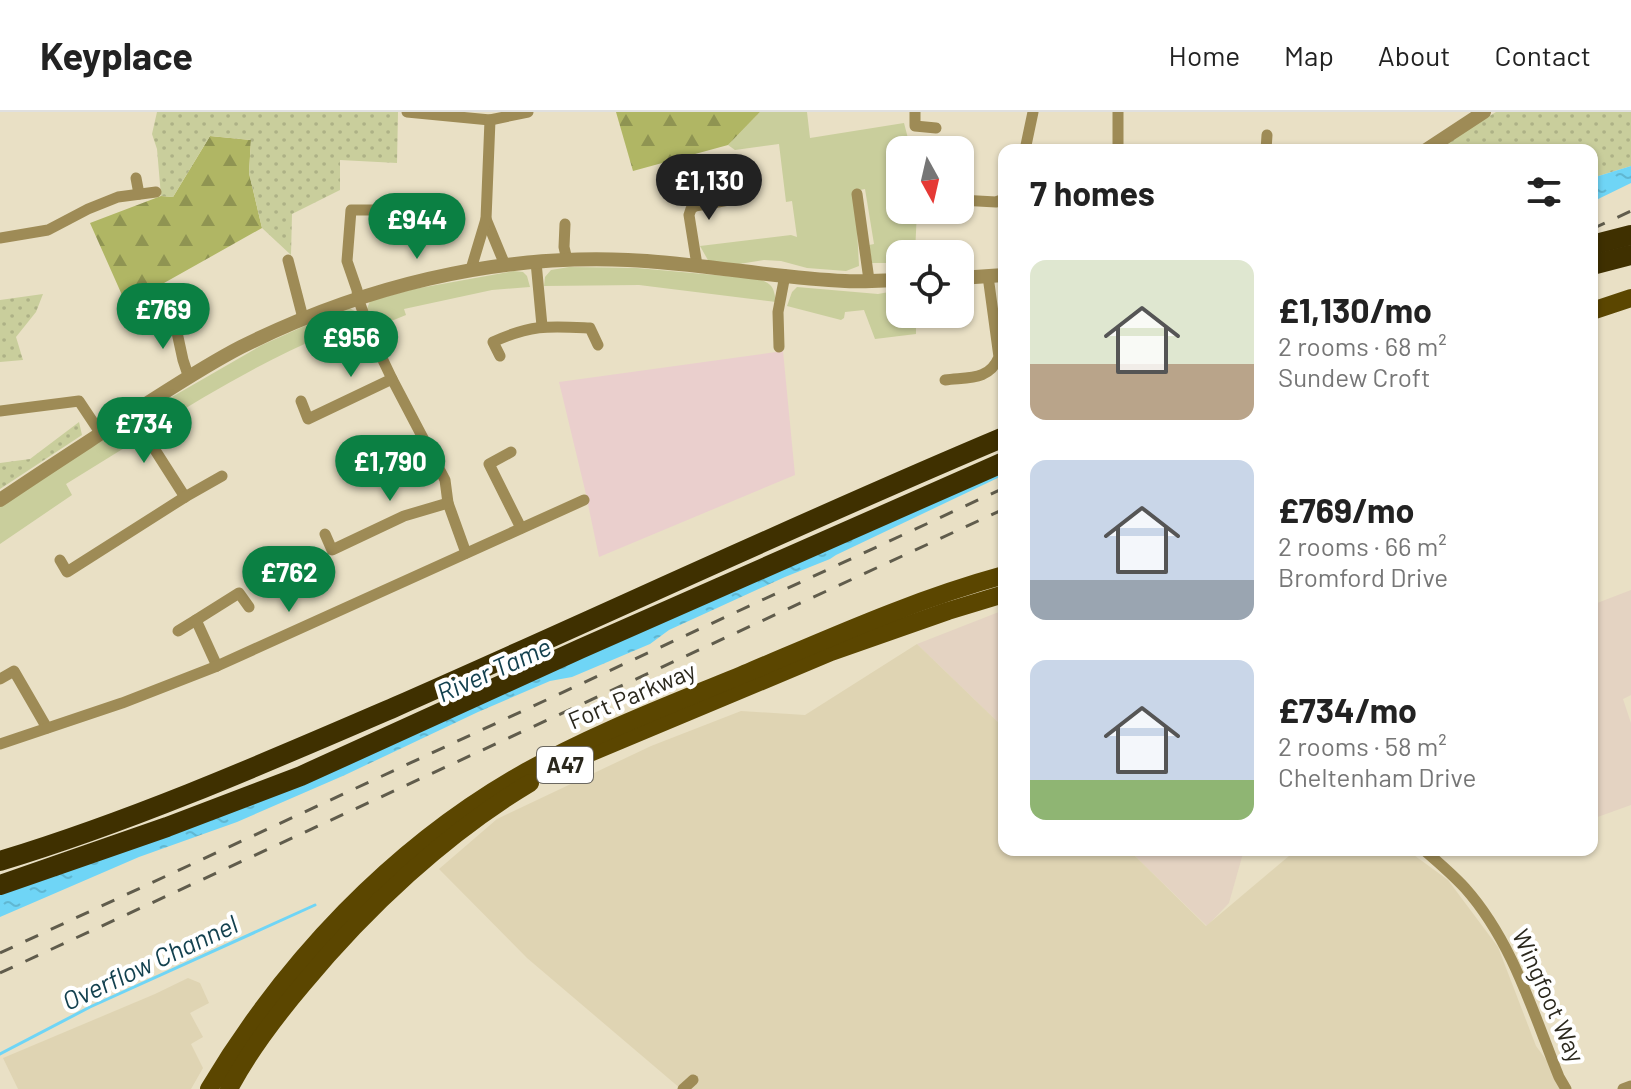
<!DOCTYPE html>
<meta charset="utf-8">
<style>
:root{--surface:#fff;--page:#f6f6f6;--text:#222;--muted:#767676;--line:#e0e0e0;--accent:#0b8043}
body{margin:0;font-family:Barlow,sans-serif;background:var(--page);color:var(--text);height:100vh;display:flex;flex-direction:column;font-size:30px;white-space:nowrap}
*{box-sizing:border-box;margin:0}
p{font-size:26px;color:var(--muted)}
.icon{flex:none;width:44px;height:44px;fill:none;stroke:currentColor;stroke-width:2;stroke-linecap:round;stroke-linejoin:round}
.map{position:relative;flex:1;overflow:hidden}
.drawer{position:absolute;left:998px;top:32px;width:600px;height:712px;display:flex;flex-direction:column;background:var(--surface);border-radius:16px;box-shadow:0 2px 6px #0004}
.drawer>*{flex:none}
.needle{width:52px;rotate:172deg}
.tools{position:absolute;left:886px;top:24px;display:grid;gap:16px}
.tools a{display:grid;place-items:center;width:88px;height:88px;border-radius:16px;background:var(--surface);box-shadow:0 2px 6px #0004;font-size:40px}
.price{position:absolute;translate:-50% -68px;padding:0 18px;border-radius:28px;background:var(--accent);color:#fff;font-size:26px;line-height:52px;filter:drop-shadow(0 2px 4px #0008)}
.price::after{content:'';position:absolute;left:50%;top:48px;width:24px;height:18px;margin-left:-12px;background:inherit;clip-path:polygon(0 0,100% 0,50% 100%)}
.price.current{background:#222;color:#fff}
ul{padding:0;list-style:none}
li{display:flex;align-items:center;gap:24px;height:200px;padding:0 32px}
li span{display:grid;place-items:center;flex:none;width:224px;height:160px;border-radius:16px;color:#555}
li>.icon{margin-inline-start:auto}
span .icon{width:96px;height:96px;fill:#fffc;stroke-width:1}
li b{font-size:34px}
h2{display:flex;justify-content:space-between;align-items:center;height:96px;padding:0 32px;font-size:34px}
header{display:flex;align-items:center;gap:48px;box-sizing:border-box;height:112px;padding:0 40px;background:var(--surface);border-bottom:2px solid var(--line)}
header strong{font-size:38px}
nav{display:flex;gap:44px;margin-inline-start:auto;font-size:28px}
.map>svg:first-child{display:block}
.commercial{fill:#e4d3c2}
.built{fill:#dfd4b3}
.education{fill:#eacfcd}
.grass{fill:#c9ce9c}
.forest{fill:url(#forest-firs)}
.park{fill:url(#park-dots)}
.water{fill:url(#water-ripples)}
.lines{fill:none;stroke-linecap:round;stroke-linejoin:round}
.stream{stroke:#6fd5f6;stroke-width:3}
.minor{stroke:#9e8b56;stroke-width:11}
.tertiary{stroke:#9e8b56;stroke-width:14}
.primary{stroke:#5b4600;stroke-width:18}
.motorway{stroke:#3f3000;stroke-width:20}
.rail{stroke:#605c4c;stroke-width:3;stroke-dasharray:14 14;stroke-linecap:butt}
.labels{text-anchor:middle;stroke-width:8;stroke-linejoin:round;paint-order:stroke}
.shield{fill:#fff;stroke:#6b6861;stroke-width:2}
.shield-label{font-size:22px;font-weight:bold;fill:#2b281d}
.street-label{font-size:24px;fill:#2b281d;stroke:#fff}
.water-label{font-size:26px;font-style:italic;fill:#13414f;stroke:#fff}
</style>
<header>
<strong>Keyplace</strong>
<nav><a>Home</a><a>Map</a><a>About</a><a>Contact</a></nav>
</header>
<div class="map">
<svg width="1631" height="977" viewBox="0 0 1631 977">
<defs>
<pattern id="forest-firs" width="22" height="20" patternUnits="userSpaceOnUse" patternTransform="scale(2)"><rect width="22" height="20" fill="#b0b664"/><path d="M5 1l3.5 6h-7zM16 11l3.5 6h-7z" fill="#8f9452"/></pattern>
<pattern id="park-dots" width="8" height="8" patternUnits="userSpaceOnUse" patternTransform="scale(2)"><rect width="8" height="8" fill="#c9ce9c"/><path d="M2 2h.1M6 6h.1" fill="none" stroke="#adb186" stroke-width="1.8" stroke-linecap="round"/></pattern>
<pattern id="water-ripples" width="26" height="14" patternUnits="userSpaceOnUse" patternTransform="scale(2)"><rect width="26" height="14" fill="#6fd5f6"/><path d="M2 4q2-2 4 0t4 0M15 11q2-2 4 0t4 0" fill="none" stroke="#60b7d2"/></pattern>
</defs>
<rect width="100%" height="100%" fill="#e9e0c5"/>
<g class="commercial">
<polygon points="1631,478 1631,583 1623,587 1631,611 1631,693 1592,707 1592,493"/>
<polygon points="1004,498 1004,616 917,532"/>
<polygon points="1129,738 1244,738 1229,791 1207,814"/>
</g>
<g class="built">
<polygon points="917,532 1004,616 1004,738 1129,738 1206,814 1296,738 1407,738 1448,768 1498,835 1536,934 1568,977 681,977 527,846 439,757 497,707 651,634 741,599 805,603"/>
<polygon points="188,866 200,871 209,891 190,901 203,925 191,932 203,956 191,977 18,977 3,946 155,882"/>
</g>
<polygon class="education" points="783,239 795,363 599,445 585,378 559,270"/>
<g class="grass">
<polygon points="760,0 807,0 810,26 904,11 911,38 900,38 900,98 917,98 915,142 900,142 900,151 872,151 869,133 874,132 865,77 855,79 859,154 846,159 807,156 781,149 764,148 739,152 709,150 700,134 791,123 797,125 792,89 786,90 779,32 735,38 728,33"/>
<path d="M 569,155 L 637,156 L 759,167 C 773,172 774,176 776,190 L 639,173 L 544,174 L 545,165 L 551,158 Z"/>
<polygon points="514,159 523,160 527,164 530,175 492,178 404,197 406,203 374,216 367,197 370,189 414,177"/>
<polygon points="797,175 878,182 900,178 900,202 933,202 931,210 916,212 916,222 875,227 864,198 845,200 844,206 841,208 787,194 792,180"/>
<path d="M 347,195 L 357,200 L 359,216 L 331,229 L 327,222 C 265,248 209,282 151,317 L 145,306 C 147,298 150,295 158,293 L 262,233 Z"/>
<polygon points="124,313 132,314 142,325 66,372 72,383 0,432 0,395"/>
</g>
<g class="forest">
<polygon points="616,0 760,0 728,33 633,59"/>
<polygon points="210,24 251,28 249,61 262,116 164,171 122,183 90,111 161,84 173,85"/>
</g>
<g class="park">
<polygon points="157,0 398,0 397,51 340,48 340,78 292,102 291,143 262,116 249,61 251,28 210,24 173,85 161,84 157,37 152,22"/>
<polygon points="1496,0 1631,0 1631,54 1592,66 1592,38 1434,38"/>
<polygon points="43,182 36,200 16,225 23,248 0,250 0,188"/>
<polygon points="79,310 82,323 0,377 0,351 30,347"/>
</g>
<g class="water">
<polygon points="1631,54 1631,71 1592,90 1592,66"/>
<polygon points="1004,349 1004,363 836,443 830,447 785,465 669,518 650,532 572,565 550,569 478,600 345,663 237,710 139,745 0,805 0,779 229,688"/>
</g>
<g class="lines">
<polyline class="stream" points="0,942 90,895 315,793"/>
<g class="minor">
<polyline points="407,0 490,8 528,0"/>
<polyline points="915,0 915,14 936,16"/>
<polyline points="1025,38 1033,0"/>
<polyline points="1118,38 1118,0"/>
<polyline points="1266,38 1267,23"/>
<polyline points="136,66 139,82"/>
<polyline points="857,82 869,168"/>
<polyline points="960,88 996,90 1004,87"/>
<polyline points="422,98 351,98 347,149 357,178 358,186 371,223 392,267 445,368 448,391 466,441"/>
<polyline points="486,107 505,153"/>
<polyline points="565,112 564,135 567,148"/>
<polyline points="0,126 48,118 88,97 118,85 156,80"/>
<polyline points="288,148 303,206"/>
<polyline points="536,150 542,214"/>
<polyline points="697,153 689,103 691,97 695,94 746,85"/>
<polyline points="471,157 486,107 490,8"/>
<polyline points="173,202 183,248 189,266"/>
<polyline points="779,235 778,200 785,163"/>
<path d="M 500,244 L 493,230 C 532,212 550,214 590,216 L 598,233"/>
<path d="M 945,268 C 968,265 989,269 999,245 L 988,164"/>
<polyline points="301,289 308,307 392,267"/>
<polyline points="0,299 79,289 101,322"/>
<polyline points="132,302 185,385"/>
<polyline points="511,340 489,352 521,416"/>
<polyline points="325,422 332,438 404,404 448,391"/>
<polyline points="60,448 67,460 185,385 222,364"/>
<polyline points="178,519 196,508"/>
<polyline points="217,554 196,508 239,481 249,495"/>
<polyline points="0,567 14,559 47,616"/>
<polyline points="0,632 122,591 217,554 584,388"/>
<path d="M 1424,738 C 1438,750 1453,763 1465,776 C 1513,830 1533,901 1559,965 L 1566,977"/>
<polyline points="683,977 693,968"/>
<polyline points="1623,977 1631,974"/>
</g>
<g class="tertiary">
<polyline points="1426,38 1484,0"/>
<polyline points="960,166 1004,163"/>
<path d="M 0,388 C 44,358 88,330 132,301 C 167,279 204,254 241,235 C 361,175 493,142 628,148 C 701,151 773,166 845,169 C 863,170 882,168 900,168"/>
</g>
<g class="primary">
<polyline points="1592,199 1631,186"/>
<polyline points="585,643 831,540 948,499 1004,482"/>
<path d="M 209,977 C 285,850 392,736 522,662 C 594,621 672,592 749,560 C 832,525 916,487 1004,463"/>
<path d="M 229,977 C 249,939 275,905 303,872 C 366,796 445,722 530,671"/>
</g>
<g class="motorway">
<polyline points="1592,133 1631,123"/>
<polyline points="1592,153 1631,143"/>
<path d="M 0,749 C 135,708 265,651 395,595 C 598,506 799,411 1004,325"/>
<polyline points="0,773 167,715 301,664 580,537 1004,350"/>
</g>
<g class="rail">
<polyline points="1592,117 1631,99"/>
<polyline points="0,841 1004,376"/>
<polyline points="0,861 1004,397"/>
</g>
</g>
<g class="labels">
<rect class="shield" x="537" y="635" width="56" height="36" rx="6"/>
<g class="shield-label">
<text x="565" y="661">A47</text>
</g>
<g class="street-label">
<text transform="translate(632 584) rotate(-23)" y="8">Fort Parkway</text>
<text transform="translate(1548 884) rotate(66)" y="8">Wingfoot Way</text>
</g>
<g class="water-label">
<text transform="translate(494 558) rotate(-24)" y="9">River Tame</text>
<text transform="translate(150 851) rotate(-25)" y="9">Overflow Channel</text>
</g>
</g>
</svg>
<div class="tools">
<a><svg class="needle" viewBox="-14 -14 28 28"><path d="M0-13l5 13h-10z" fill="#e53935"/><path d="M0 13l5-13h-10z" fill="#767676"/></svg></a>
<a><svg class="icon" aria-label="locate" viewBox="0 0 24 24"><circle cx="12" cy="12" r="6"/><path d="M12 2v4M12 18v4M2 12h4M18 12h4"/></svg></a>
</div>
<b class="price current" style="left:709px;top:110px">£1,130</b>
<b class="price" style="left:417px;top:149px">£944</b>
<b class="price" style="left:163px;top:239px">£769</b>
<b class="price" style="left:351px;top:267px">£956</b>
<b class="price" style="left:144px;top:353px">£734</b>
<b class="price" style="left:390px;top:391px">£1,790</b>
<b class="price" style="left:289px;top:502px">£762</b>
<section class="drawer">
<h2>7 homes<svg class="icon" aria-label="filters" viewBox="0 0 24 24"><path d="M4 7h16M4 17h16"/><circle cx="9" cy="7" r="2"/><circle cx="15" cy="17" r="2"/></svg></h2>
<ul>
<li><span style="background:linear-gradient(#dfe7d0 65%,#b9a48a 0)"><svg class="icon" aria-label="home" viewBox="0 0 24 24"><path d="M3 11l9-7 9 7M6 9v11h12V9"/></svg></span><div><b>£1,130/mo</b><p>2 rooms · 68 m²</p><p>Sundew Croft</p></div></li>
<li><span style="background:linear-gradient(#c9d6e8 75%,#9aa5b1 0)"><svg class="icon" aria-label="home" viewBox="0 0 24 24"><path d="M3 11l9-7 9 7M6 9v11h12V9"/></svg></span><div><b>£769/mo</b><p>2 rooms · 66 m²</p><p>Bromford Drive</p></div></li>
<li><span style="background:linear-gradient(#c9d6e8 75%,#8fb573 0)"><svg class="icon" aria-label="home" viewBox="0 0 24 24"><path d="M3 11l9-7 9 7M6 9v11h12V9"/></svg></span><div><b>£734/mo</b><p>2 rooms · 58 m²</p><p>Cheltenham Drive</p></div></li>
</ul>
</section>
</div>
